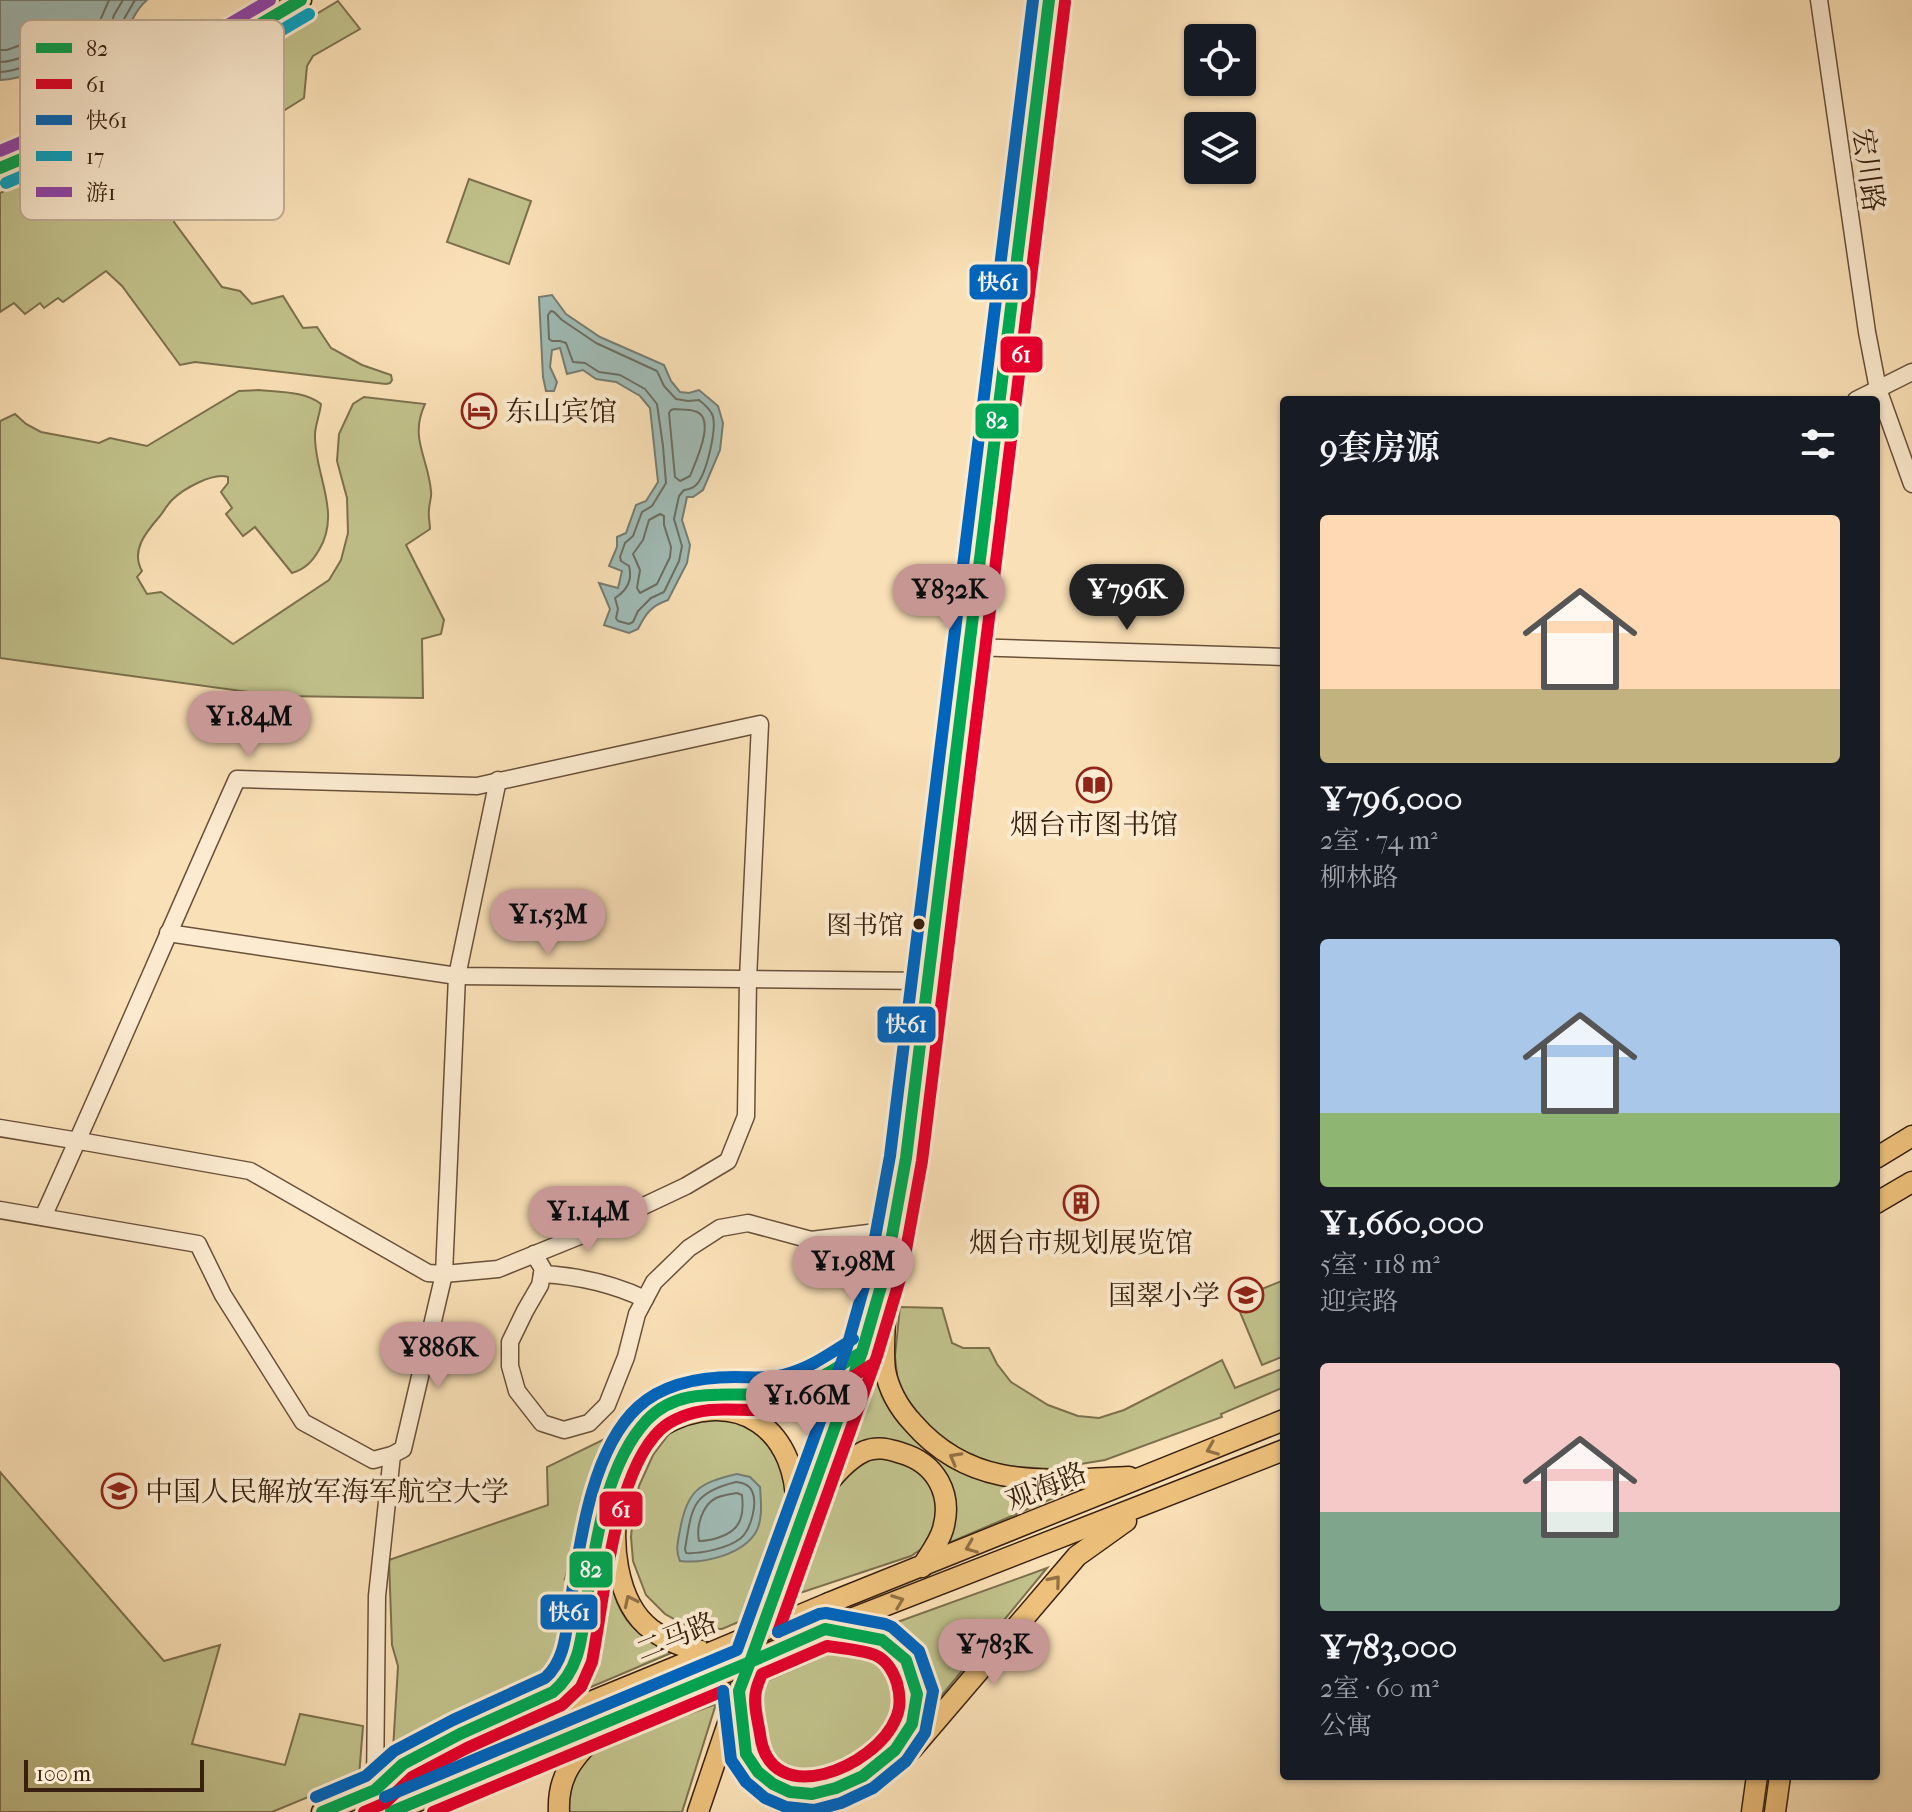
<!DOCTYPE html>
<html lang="zh">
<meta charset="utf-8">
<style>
:root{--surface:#171b24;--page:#242831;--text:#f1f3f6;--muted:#9ea1a6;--accent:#c59692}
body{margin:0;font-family:"IM FELL French Canon","Noto Serif SC",serif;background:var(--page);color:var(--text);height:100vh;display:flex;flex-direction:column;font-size:30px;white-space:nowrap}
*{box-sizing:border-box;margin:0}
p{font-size:26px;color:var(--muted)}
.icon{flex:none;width:44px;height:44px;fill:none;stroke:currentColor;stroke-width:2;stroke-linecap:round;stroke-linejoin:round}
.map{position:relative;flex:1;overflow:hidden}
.panel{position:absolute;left:1280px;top:396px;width:600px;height:1384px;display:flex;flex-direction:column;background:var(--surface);border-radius:8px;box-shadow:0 2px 6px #0004}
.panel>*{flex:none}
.controls{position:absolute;left:1184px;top:24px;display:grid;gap:16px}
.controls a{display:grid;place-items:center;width:72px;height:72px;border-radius:8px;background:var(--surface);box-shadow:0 2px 6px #0004;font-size:40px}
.scale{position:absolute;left:24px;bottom:20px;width:180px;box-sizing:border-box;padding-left:8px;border:4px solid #37200f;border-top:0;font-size:22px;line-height:28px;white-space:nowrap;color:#37200f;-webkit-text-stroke:6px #fcebd0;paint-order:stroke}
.price{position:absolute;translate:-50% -68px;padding:0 18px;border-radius:28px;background:var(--accent);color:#111;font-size:26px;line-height:52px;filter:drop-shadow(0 2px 4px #0008)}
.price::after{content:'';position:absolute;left:50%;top:48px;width:24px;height:18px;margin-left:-12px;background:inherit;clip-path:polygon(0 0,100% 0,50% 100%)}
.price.active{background:#222;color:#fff}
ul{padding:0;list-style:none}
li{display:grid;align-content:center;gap:16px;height:424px;padding:0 40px}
li span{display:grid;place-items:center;height:248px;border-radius:8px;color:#555}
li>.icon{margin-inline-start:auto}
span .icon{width:144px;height:144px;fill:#fffc;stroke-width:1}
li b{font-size:34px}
h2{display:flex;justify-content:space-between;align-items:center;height:96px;padding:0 40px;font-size:34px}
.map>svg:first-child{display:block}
.green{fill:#c1c18b;stroke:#7c704d;stroke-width:2}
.water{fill:#a0bbb5;stroke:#767d73;stroke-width:2}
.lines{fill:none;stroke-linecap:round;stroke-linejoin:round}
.shore{stroke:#6c6e62;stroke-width:2}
.minor-casing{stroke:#685039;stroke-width:19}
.major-casing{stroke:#37200f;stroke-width:23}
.minor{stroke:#fcebd0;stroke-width:16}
.major{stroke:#edc07b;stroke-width:20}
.major-bridge-casing{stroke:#37200f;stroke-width:23;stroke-linecap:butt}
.major-bridge{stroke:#edc07b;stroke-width:20}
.bus-1-casing{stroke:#fcebd0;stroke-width:18}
.bus-2-casing{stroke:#fcebd0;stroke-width:18}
.bus-3-casing{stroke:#fcebd0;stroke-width:18}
.bus-4-casing{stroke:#fcebd0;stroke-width:18}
.bus-5-casing{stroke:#fcebd0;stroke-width:18}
.bus-1{stroke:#00a651;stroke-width:12}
.bus-2{stroke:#e4002b;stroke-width:12}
.bus-3{stroke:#0065bd;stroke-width:12}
.bus-4{stroke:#03a2c4;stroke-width:12}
.bus-5{stroke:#8e44ad;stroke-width:12}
.oneway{stroke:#927045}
.bus-dot{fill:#37200f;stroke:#fcebd0;stroke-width:3}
.labels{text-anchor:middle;stroke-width:8;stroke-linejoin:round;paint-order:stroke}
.bus-label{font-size:26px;fill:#37200f;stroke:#fcebd0;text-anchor:end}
.street-label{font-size:28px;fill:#37200f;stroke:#fcebd0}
.poi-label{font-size:28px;fill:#37200f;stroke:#fcebd0;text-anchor:start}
.key{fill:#fcebd0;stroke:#c1ae96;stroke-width:2}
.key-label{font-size:22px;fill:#37200f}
.line-badge{stroke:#fcebd0;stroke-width:3}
.badge-label{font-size:22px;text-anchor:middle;font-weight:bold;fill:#fff}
</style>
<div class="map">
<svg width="1912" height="1812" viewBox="0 0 1912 1812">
<rect width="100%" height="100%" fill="#fae0b6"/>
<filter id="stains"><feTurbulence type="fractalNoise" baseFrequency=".0025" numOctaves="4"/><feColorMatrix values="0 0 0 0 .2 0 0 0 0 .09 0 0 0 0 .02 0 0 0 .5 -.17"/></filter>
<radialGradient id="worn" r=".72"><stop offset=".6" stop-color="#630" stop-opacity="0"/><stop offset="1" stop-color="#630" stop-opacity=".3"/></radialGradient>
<g class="green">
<polygon points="338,1 360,29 313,56 307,66 304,98 197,165 177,209 174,222 222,287 240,291 252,304 283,296 303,328 317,327 331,348 362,365 391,375 392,380 390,383 386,384 195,362 180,365 122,286 106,271 63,302 58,298 44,308 40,303 25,314 14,303 0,312 0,193 91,150"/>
<polygon points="469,179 531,201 509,264 447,242"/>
<path d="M 259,390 C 279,392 305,391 321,404 C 320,414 315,425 315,435 C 314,474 342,512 319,550 C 312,562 305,569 292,573 L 255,527 L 243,536 L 226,514 L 232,508 L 221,492 L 228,483 L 228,477 C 213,472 183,489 172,500 C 167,505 164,511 160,516 C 147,531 130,550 142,571 L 137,577 L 147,594 L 161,592 L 233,644 L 329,580 L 341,560 L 348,533 L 347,498 L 337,461 L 339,434 L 353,404 L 364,397 L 425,404 C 409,438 428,457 431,491 C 432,498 429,503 429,510 C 428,516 430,523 430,529 L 406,545 L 444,620 L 441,634 L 422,639 L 423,698 L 278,696 L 0,658 L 0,421 L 15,414 L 26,424 L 41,432 L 99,443 L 110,438 L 147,446 L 239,391 Z"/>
<polygon points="1284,1280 1284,1356 1262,1365 1235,1300"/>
<polygon points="900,1307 942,1308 952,1343 963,1348 989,1348 997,1364 1011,1382 1048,1405 1078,1416 1099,1418 1124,1410 1222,1360 1235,1388 1284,1368 1284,1387 1221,1414 1222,1417 1105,1460 1050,1469 1002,1466 971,1458 942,1441 912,1409 898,1385 895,1356"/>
<polygon points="881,1358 884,1378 964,1471 1006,1486 1021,1488 1077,1488 944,1545 950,1529 922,1453 845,1456"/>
<polygon points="721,1415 758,1429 781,1461 787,1488 786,1513 755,1615 722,1629 701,1628 683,1624 665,1614 646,1595 633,1561 631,1537 633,1514 639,1486 653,1455 672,1430 695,1417"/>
<polygon points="617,1433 597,1464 565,1579 585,1572 569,1648 555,1676 532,1693 393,1750 398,1666 392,1645 389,1560 548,1505 547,1467"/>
<path d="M 877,1457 L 907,1463 L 922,1474 L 930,1485 L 935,1498 L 937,1517 L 927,1545 L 911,1556 L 797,1594 C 807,1561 821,1491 848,1468 C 855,1462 868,1460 877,1457 Z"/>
<polygon points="0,1472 164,1661 220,1645 192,1744 285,1765 300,1714 363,1726 359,1776 272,1812 0,1812"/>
<path d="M 606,1529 C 609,1556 608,1590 623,1614 C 633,1632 654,1643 671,1653 L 558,1701 L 570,1687 Z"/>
<path d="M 1047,1568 L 918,1724 C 922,1710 927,1694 924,1679 C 920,1655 900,1636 878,1629 Z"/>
<path d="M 860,1645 C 973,1676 857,1812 781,1775 C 769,1769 760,1761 756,1749 C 749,1726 751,1704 762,1683 L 846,1646 Z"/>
<path d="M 716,1704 L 682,1812 L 567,1812 C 566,1795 568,1779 579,1764 C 594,1744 688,1715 716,1704 Z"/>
</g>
<g class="water">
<path d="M 0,0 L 147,0 C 136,9 122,35 126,50 C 127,54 130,58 132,63 L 128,66 L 118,55 C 94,56 71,61 49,67 C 32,72 18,80 0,80 Z"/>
<path d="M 552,295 L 566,314 L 600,337 L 664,365 L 671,381 L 680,392 L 689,393 L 699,390 L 718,406 L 723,423 L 720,450 L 703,490 L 693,497 L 687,497 L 682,520 L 690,545 L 687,563 L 668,600 C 651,606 646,613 638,629 L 629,633 L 604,625 L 610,609 L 599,583 L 618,588 L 622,571 L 609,566 L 617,547 L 617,537 L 626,533 L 636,505 L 646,501 L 658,482 L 650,408 L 640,396 L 616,382 L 596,379 L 583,370 L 567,374 L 560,348 L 552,350 L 550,367 L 557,382 L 554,391 L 546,391 L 543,377 L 539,297 Z"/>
<path d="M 737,1474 L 750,1477 L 760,1487 C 761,1502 763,1519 756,1532 C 743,1554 705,1564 680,1561 C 675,1551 678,1541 680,1530 C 687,1490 699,1483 737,1474 Z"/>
</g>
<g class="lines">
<g class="shore">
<polyline points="0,50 7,50 40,38 98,25 109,0"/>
<path d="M 0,62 C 15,62 29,54 43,50 C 64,44 86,39 107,37 L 114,15 L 123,0"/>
<path d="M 0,72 C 16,72 29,64 44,60 C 67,53 91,49 115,47 L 124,19 L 135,0"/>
<path d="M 551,311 L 554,312 L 562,320 L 596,343 L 657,371 L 664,386 L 676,399 L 688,401 L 699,400 C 704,404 709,408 712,414 C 718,427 706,477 695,486 C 693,488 686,490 684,490 L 679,496 L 674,519 L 682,546 L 679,561 L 664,592 L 651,598 L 638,611 L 633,622 L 629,624 L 618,621 L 616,618 L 618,609 L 615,598 C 626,591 633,581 629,566 L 621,561 L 620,557 L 625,543 L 633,536 L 642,512 L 652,506 L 666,483 L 663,446 L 657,404 L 645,389 L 620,375 L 599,372 L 585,363 L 573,362 L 566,343 L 560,341 L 552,341 L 549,339 L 548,315 Z"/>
<path d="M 674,409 C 680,410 688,409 694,411 C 718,416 695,463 690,476 L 680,481 L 675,477 L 669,413 L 671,410 Z"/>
<polygon points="660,514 664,516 664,525 671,547 670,557 657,584 640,593 637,588 640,570 633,554 643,540 649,520"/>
<path d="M 736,1482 C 742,1483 749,1484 752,1491 C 758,1503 751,1529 741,1538 C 729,1548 701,1554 686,1553 L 685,1549 C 692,1508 691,1493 736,1482 Z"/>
<path d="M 737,1493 L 742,1495 C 744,1513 742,1527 725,1535 C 716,1539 708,1541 699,1541 C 696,1527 702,1505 716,1498 C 722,1495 730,1494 737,1493 Z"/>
</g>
<g class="minor-casing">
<g id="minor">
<polyline points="1819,0 1867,332 1878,389 1912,484"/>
<polyline points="1856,400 1912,372"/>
<polyline points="969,647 1284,657"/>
<polyline points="168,933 457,976 928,981"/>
<path d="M 0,1128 L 91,1143 L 250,1171 L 428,1273 L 444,1274 L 498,1269 L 582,1235 L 686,1186 L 728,1161 L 746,1116 L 748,979 L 760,724 L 477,786 L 237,779 C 172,924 109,1072 43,1217"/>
<polyline points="0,1210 198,1244 223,1295 303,1422 373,1460 392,1455 403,1449 444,1274 457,976 498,780"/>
<polyline points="534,1254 543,1269 540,1285 525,1311 510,1342 510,1366 517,1391 542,1423 564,1430 589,1423 607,1405 626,1357 637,1314 654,1282 689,1248 720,1228 748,1223 811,1240 893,1230"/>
<path d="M 542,1274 C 579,1276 611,1283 645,1299"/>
<polyline points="375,1790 377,1596 392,1455"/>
</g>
</g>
<g class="major-casing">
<g id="major">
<polyline points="0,168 57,144 301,0"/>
<polyline points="1876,1158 1912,1136"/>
<polyline points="1876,1203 1912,1182"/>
<path d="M 886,1296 C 886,1320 882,1346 885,1370 C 889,1391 899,1408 913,1423 C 973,1492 1047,1480 1129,1477"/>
<path d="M 659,1427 C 736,1383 801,1429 796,1516"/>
<path d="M 621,1496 C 608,1536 616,1604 652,1630 C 669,1643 690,1649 710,1653"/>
<path d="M 812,1502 C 828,1484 843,1461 865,1451 C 877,1446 889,1449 901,1453 C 936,1463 953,1494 943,1529 C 939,1543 929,1555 922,1567"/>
<polyline points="829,1603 1284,1420"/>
<polyline points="825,1629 1284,1450"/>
<path d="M 825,1629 C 842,1632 867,1634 882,1640 C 912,1653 922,1694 913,1723 C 909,1734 899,1746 890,1754"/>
<path d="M 739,1697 C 741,1713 741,1740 746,1753 C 755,1778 785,1795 811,1794 C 817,1794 823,1791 829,1790"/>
<path d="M 375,1790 L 403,1764 L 460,1734 L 553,1692 C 561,1685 569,1679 573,1670 C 581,1654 582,1633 585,1616 C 595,1559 603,1462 647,1421 C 691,1378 753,1403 805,1386 C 823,1380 845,1362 862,1352"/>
<polyline points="322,1812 710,1653"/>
<polyline points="391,1812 697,1685"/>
<path d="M 559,1812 C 557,1772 577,1755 603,1727"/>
<polyline points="698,1812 739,1691 862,1352 886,1269 906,1158 1049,0"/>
<polyline points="792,1812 857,1787 892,1768 912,1749 1077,1556 1126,1521"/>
<polyline points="1752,1812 1757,1776"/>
<polyline points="1775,1812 1780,1776"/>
</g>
</g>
<use href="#minor" class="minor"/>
<use href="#major" class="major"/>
<g class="major-bridge-casing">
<g id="major-bridge">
<polyline points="710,1653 829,1603"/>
<polyline points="697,1685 825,1629"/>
</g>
</g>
<use href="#major-bridge" class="major-bridge"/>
<g class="bus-1-casing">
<g id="bus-1">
<polyline points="0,168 57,144 301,0"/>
<polygon points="825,1629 882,1640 906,1660 917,1694 912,1724 895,1750 863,1776 836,1788 812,1794 790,1792 773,1784 758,1772 746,1754 739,1691 750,1662"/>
<polyline points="750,1662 862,1352 886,1269 906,1158 1049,0"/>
<path d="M 322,1812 L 375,1790 L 403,1764 L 460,1734 L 553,1692 C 582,1668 582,1632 587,1597 C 596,1541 606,1464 647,1420 C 685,1380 740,1402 786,1391 C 814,1384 838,1367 862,1352"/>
<polyline points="391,1812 750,1662"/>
</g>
</g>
<g class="bus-2-casing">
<g id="bus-2">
<polyline points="778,1632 877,1356 902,1272 922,1161 1065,2"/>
<path d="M 827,1646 C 841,1648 863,1650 875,1655 C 887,1660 893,1671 897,1683 C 900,1694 901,1707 896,1718 C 876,1768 769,1812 760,1734 C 758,1721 753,1704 756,1691 C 757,1685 760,1679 762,1674 Z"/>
<path d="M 364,1812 L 385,1803 L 412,1777 L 467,1748 L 562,1705 L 581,1687 L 592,1662 C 604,1600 614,1474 660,1430 C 673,1418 693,1412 710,1410 C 732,1408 755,1412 777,1409 C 812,1405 842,1384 871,1365"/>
<polyline points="433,1812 723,1691"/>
</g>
</g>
<g class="bus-3-casing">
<g id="bus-3">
<polyline points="723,1691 731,1760 746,1782 765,1798 786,1807 814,1810 841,1803 873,1788 906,1761 925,1733 933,1691 919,1651 892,1627 885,1624 826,1613 819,1614 778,1632"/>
<path d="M 316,1797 L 366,1776 L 394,1751 L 453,1720 L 545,1678 C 567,1659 566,1627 571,1599 C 580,1541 592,1449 638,1407 C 664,1383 701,1377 735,1377 C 751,1377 768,1379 783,1375 C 809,1369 831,1353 853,1339"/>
<polyline points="385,1797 737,1650 847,1347 870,1265 890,1156 1033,0"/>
</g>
</g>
<g class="bus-4-casing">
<polyline id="bus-4" points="6,183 65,158 309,14"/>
</g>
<g class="bus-5-casing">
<polyline id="bus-5" points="0,151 50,130 270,0"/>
</g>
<use href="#bus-1" class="bus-1"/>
<use href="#bus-2" class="bus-2"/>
<use href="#bus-3" class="bus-3"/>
<use href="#bus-4" class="bus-4"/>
<use href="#bus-5" class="bus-5"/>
</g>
<defs><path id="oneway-chevron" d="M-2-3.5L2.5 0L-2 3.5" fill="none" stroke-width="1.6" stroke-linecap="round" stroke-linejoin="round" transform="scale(2)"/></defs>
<g class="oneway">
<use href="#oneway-chevron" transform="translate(1212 1449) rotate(158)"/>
<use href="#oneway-chevron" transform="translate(955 1458) rotate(-151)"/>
<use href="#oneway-chevron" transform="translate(971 1547) rotate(158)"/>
<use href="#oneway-chevron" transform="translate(1055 1581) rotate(-50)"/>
<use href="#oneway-chevron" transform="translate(630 1601) rotate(-116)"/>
<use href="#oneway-chevron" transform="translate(898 1601) rotate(-21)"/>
</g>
<defs>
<g id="hotel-ring" transform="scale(1.8)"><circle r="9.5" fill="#fcebd0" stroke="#8f2418" stroke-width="1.5"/><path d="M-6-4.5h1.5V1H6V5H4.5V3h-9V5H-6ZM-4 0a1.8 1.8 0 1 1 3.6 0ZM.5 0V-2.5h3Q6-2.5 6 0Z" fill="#8f2418"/></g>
<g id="library-ring" transform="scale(1.8)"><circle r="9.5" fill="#fcebd0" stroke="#8f2418" stroke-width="1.5"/><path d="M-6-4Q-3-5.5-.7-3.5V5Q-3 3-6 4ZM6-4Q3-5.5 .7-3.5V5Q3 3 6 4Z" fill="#8f2418"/></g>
<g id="building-ring" transform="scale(1.8)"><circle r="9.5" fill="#fcebd0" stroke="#8f2418" stroke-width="1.5"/><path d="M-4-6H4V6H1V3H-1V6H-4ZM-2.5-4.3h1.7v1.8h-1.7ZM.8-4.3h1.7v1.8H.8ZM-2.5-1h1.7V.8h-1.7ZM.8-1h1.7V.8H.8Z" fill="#8f2418"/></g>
<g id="school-ring" transform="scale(1.8)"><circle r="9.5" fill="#fcebd0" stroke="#8f2418" stroke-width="1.5"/><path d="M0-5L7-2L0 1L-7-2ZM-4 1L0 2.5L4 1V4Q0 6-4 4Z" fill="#8f2418"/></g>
<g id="university-ring" transform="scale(1.8)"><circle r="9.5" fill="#fcebd0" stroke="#8f2418" stroke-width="1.5"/><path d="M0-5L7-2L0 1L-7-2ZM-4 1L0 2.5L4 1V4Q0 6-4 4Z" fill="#8f2418"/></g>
</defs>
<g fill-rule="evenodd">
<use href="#hotel-ring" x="479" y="411"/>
<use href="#library-ring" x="1094" y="785"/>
<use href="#building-ring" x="1081" y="1203"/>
<use href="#school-ring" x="1246" y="1295"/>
<use href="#university-ring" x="119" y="1491"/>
</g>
<circle class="bus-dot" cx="919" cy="924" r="7"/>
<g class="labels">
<g class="bus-label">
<text x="904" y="934">图书馆</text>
</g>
<g class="street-label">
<text transform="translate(1869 170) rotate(82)" y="10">宏川路</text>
<text transform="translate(1046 1486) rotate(-22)" y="10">观海路</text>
<text transform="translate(676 1636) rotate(-22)" y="10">二马路</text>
</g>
<g class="poi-label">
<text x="505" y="421">东山宾馆</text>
<text x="1094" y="834" text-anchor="middle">烟台市图书馆</text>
<text x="1081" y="1252" text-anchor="middle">烟台市规划展览馆</text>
<text x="1220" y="1305" text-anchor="end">国翠小学</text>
<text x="145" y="1501">中国人民解放军海军航空大学</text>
</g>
</g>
<rect x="20" y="20" width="264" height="200" rx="12" class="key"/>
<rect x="36" y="43" width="36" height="10" fill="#00a651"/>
<rect x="36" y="79" width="36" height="10" fill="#e4002b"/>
<rect x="36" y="115" width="36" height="10" fill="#0065bd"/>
<rect x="36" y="151" width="36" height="10" fill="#03a2c4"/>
<rect x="36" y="187" width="36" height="10" fill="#8e44ad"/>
<g class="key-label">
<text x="86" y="56">82</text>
<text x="86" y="92">61</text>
<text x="86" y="128">快61</text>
<text x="86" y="164">17</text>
<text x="86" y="200">游1</text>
</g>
<g class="line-badge">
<rect x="968" y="263" width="61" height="38" rx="8" fill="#0065bd"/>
<rect x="999" y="335" width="45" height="39" rx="8" fill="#e4002b"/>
<rect x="974" y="402" width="46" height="38" rx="8" fill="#00a651"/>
<rect x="876" y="1005" width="61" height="39" rx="8" fill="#0065bd"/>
<rect x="598" y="1490" width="46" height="38" rx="8" fill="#e4002b"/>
<rect x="568" y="1550" width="46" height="39" rx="8" fill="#00a651"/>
<rect x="539" y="1593" width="60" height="38" rx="8" fill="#0065bd"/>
</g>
<g class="badge-label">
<text x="998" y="290">快61</text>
<text x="1021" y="362">61</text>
<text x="997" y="428">82</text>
<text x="906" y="1032">快61</text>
<text x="621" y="1517">61</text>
<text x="591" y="1577">82</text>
<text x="569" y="1620">快61</text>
</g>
<rect width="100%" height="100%" filter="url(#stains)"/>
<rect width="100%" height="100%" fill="url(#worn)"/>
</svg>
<div class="controls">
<a><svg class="icon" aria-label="locate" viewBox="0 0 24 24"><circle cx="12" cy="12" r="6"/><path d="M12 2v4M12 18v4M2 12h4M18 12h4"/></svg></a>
<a><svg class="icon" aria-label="layers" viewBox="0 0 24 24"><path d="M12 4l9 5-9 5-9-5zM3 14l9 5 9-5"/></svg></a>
</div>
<div class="scale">100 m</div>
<b class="price" style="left:949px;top:632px">¥832K</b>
<b class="price active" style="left:1127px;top:632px">¥796K</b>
<b class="price" style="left:249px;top:759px">¥1.84M</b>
<b class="price" style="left:548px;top:957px">¥1.53M</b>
<b class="price" style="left:588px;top:1254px">¥1.14M</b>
<b class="price" style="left:853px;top:1304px">¥1.98M</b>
<b class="price" style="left:438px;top:1390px">¥886K</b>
<b class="price" style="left:807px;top:1438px">¥1.66M</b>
<b class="price" style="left:994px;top:1687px">¥783K</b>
<section class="panel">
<h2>9套房源<svg class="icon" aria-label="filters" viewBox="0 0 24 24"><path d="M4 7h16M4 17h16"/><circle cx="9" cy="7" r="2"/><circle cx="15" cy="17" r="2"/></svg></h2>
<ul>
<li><span style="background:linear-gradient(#ffd9b3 70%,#c2b280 0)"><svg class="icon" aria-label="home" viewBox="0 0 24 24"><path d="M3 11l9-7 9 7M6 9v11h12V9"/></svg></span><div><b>¥796,000</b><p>2室 · 74 m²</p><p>柳林路</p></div></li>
<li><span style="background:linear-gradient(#a9c7e8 70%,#8fb573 0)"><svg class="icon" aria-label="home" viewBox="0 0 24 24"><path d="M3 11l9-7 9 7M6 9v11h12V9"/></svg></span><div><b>¥1,660,000</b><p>5室 · 118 m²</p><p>迎宾路</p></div></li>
<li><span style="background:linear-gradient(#f6c9c9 60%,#7fa58c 0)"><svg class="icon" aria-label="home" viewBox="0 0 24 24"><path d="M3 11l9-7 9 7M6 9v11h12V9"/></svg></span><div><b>¥783,000</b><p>2室 · 60 m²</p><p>公寓</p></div></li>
</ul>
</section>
</div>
